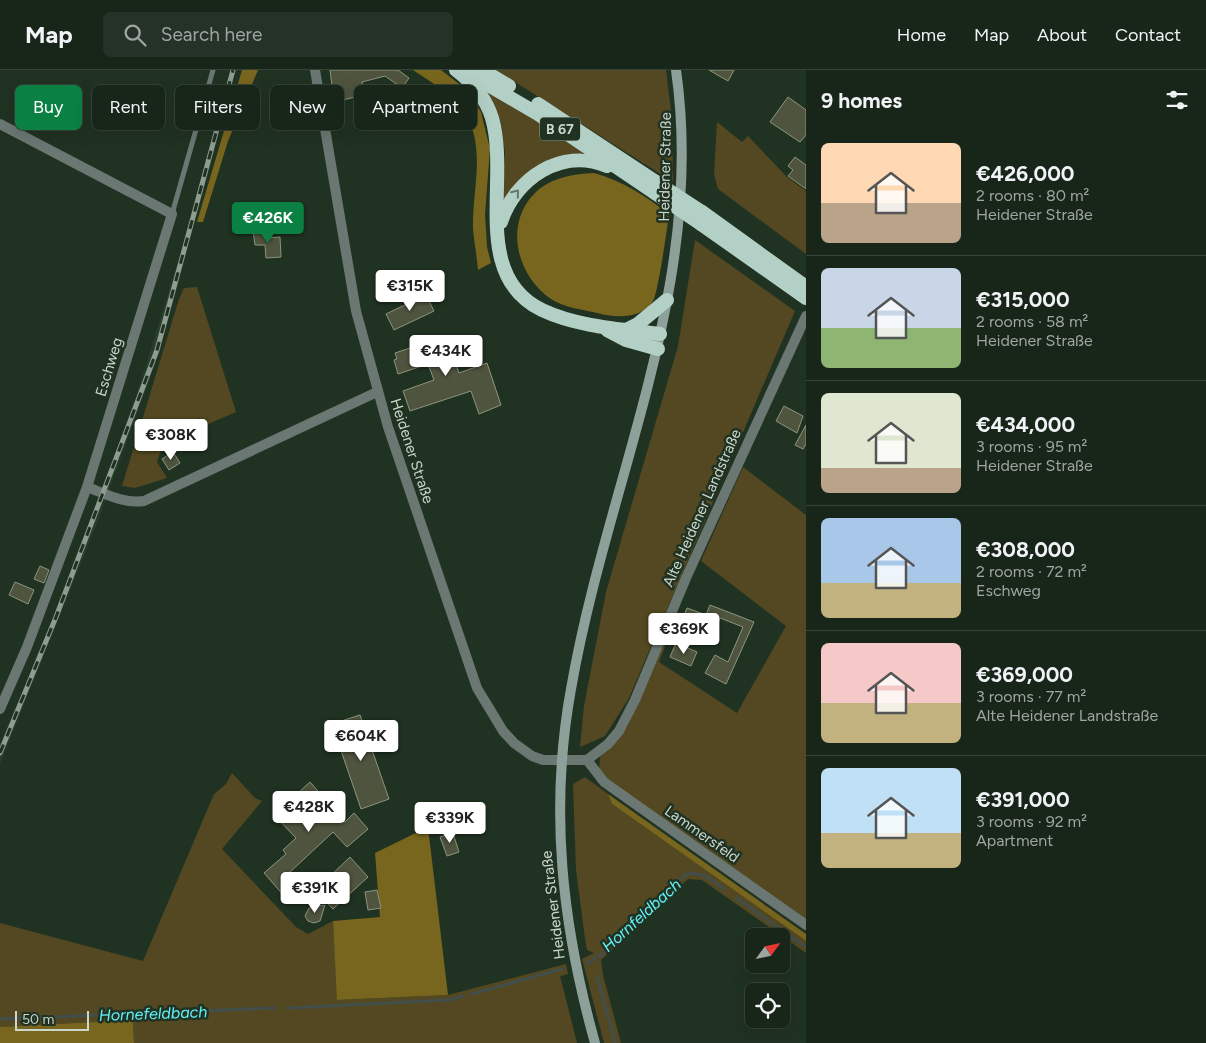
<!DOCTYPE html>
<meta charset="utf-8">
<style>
:root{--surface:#18261a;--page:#253227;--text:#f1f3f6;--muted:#9fa5a2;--line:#364339;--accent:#0b8043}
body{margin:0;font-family:Figtree,sans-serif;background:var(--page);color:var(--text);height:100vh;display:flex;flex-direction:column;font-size:19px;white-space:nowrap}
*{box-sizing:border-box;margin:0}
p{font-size:16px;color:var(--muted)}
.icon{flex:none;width:28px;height:28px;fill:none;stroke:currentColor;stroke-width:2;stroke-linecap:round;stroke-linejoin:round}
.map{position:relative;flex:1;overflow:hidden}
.drawer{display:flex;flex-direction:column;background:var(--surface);width:400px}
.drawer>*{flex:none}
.top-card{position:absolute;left:15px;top:15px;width:475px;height:45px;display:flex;gap:10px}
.needle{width:32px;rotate:57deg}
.tools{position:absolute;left:745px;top:858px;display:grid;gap:10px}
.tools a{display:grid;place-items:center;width:45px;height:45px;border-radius:8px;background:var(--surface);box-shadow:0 5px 20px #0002,0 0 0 1px var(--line);font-size:25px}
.scale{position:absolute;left:15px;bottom:12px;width:74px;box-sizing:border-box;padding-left:5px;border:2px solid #cbd6cc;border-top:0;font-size:14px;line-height:18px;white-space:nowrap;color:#cbd6cc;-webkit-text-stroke:4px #203222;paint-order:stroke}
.price{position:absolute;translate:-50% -42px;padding:0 11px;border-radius:5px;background:#fff;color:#222;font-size:16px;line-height:32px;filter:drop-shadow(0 1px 2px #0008)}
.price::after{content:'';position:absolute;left:50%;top:30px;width:15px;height:11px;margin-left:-8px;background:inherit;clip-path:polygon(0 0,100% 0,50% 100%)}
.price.on{background:var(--accent);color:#fff}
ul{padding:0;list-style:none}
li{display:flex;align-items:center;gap:15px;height:125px;padding:0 15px}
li+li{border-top:1px solid var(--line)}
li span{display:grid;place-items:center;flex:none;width:140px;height:100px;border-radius:8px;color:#555}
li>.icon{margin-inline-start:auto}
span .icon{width:60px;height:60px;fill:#fffc;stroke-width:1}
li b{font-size:21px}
h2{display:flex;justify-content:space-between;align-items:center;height:60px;padding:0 15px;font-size:21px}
.pill{padding:0 18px;border-radius:8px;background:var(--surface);box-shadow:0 5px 20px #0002,0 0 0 1px var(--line);font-size:18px;line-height:45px}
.pill.on{background:var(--accent);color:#fff}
header{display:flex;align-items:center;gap:30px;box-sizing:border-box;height:70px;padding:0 25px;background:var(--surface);border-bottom:1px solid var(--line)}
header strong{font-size:24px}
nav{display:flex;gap:28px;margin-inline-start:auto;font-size:18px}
.search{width:350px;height:45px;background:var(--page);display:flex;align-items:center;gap:12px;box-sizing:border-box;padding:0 18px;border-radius:8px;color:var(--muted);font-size:19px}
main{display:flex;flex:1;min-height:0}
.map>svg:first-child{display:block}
.built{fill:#273e2a}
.green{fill:#534821}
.forest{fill:#79661e}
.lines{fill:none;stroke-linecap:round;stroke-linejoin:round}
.stream{stroke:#424e4b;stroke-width:3}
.building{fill:#4e543e;stroke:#8e957d}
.service{stroke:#6a7773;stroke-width:5}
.minor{stroke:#6a7773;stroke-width:10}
.secondary{stroke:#8da19a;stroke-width:10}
.trunk{stroke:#b3d0c6;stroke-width:14}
.rail-casing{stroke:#8f9c90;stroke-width:5}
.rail{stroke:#203222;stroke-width:3;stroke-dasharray:9;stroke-linecap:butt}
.trunk-bridge{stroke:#b3d0c6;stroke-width:14}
.oneway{stroke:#62796c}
.labels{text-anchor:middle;stroke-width:5;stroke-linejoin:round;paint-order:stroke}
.shield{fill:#203222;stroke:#98a599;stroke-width:1}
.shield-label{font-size:14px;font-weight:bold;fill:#cbd6cc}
.street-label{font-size:15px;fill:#cbd6cc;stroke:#203222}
.water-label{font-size:16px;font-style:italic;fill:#62f1f9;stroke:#203222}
</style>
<header>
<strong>Map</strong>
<div class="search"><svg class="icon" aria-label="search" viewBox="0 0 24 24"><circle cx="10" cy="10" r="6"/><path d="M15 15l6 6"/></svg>Search here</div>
<nav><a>Home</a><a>Map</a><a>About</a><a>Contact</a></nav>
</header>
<main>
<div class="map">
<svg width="806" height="973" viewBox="0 0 806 973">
<rect width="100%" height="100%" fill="#203222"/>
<polygon class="built" points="231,0 236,0 160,280 96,456 0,694 0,674 36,592 91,454 128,353 180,185"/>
<g class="green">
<polygon points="496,0 666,0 672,49 673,112"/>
<path d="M 483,16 L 584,81 L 581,85 C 539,93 524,98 501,136 L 505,83 L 501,53 Z"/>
<polygon points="717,52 742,72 748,66 787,107 806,121 806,184 718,119 714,104"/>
<polygon points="695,170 795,241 629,628 605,666 580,677 584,636 606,522 678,276"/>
<path d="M 197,217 L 236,342 L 204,356 L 200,348 L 187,354 L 188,357 C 173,365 161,375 157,392 L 167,408 L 135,418 L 122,416 L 179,229 L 184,218 Z"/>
<polygon points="743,397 806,445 806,851 609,711 599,701 600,687 628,655 664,571 668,569 659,592 737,643 786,556 701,491"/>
<polygon points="232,703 255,728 262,731 222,779 296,857 308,864 333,851 338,930 448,925 566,894 568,904 560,906 577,973 134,973 133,950 0,957 0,853 143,891 214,724 226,714"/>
<polygon points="585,707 608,724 612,734 806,871 806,883 702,810 688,809 601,890 603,905 621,973 604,973 582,889 594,883 587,880 585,869 576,800 573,714"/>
</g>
<g class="forest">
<polygon points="242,0 258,0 228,71 203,152 197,152"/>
<path d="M 413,0 L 441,0 L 467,20 L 481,42 L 490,79 L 485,144 L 487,177 L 491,193 L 478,200 C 477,186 474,172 473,158 C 472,114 491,65 453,29 C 442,18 426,9 413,0 Z"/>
<path d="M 594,103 C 622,111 647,126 669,145 C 667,159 658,223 653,231 C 642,248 619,248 601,244 C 586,240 564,238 551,229 C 516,205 503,152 537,121 C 553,107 574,104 594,103 Z"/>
<polygon points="608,724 806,864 806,871 612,734"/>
<polygon points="428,757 448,925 337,930 333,851 380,847 375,783"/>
<polygon points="133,950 134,973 0,973 0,957"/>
</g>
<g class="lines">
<g class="stream">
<polyline points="736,828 806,877"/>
<path d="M 587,894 L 600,885 L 687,804 C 702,801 712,810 723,819"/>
<polyline points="597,906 615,973"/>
<polyline points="472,924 562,899"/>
<polyline points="288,938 449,930 463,926"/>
<polyline points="0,949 275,938"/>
</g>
</g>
<g class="building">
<polygon points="330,0 398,0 409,8 402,18 385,6 362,12 364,25 334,32"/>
<polygon points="709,0 734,0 728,11"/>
<polygon points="788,27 806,40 806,65 800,72 770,52"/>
<polygon points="795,87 806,95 806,119 788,106 793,100 788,96"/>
<polygon points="253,161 267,161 267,168 280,167 281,187 266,188 265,175 255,175"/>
<polygon points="426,225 434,241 394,260 386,244"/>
<polygon points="446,266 459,303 487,293 501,335 479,344 471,321 410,341 403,321 434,310 428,294 398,304 394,290 397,289 395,283"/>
<polygon points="784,336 803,346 797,363 776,351"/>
<polygon points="806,355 806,374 803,379 795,375"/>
<polygon points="196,357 199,365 183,372 179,364"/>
<polygon points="173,382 180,393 169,400 162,389"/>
<polygon points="40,496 49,500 44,513 34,509"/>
<polygon points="15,512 34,520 28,534 9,525"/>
<polygon points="710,535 754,552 726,614 705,603 715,585 728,592 743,557 720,548 710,574 696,569 699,563 680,555 687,538 706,545"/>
<polygon points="676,573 697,582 691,596 670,587"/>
<polygon points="360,645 389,729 361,739 332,654"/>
<polygon points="310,712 345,752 354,743 368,759 347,777 333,762 290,802 300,813 285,827 264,803 286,784 283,780 296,768 274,745"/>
<polygon points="453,763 459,782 447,786 440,767"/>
<polygon points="350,787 368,807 333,839 312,817 318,811 321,815"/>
<polygon points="377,820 381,838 368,840 365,822"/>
<polygon points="325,835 320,851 314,853 308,851 305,846 309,838"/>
</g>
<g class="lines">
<polyline class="service" points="172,144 213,0"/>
<g class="minor">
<polyline points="315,0 356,241 388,357 477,618 503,661 514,673 532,686 543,690 587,690 608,674 619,661 635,630 686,508 806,246"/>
<polyline points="0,54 172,144 87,417 27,577 0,639"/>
<path d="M 87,417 C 106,424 124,434 144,431 L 377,322"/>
<polyline points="587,690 604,712 806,855"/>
</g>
<path class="secondary" d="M 595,973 C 562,855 549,740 571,619 C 607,411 707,216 676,0"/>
<g class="trunk">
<path d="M 456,0 C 472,12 486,29 492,48 C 510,110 470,205 542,240 C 578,257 621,259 660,264"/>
<polyline points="482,0 509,16"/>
<polyline points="466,2 538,44 655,123"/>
<polyline points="538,34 656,112"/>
<polyline points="702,142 806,217"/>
<path d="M 501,152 C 515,109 561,77 607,96"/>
<polyline points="701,154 806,228"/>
<polyline points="607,260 626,270 658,279"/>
<polyline points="626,260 638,254 667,230"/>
</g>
<g class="rail-casing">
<polyline id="rail" points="0,683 56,547 157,280 233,0"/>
</g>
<use href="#rail" class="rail"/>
<g class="trunk-bridge">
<polyline points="656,112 702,142"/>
<polyline points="655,123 701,154"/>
</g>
</g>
<defs><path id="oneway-chevron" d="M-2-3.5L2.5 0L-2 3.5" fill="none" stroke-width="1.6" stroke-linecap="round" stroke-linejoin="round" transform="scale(1.25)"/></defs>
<use class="oneway" href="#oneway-chevron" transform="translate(516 123) rotate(-51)"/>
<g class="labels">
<rect class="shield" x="540" y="47.5" width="40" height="23" rx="4"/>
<g class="shield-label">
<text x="560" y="64">B 67</text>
</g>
<g class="street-label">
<text transform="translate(665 97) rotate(-89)" y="5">Heidener Straße</text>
<text transform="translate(109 297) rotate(-73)" y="5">Eschweg</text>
<text transform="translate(412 381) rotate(72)" y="5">Heidener Straße</text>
<text transform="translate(702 438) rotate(-66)" y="5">Alte Heidener Landstraße</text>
<text transform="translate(702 764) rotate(35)" y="5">Lammersfeld</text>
<text transform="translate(553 835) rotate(-97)" y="5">Heidener Straße</text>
</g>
<g class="water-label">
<text transform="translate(641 845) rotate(-42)" y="6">Hornfeldbach</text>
<text transform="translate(153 943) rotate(-2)" y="6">Hornefeldbach</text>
</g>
</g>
</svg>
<div class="tools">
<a><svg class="needle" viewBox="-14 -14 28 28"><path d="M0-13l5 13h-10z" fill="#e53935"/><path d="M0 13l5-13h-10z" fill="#9fa5a2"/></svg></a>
<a><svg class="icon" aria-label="locate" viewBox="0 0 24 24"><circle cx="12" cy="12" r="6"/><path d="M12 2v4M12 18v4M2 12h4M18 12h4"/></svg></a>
</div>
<div class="scale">50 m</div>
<b class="price on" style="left:268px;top:174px">€426K</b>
<b class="price" style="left:410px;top:242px">€315K</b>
<b class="price" style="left:446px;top:307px">€434K</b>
<b class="price" style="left:171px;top:391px">€308K</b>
<b class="price" style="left:684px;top:585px">€369K</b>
<b class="price" style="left:361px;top:692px">€604K</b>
<b class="price" style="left:309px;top:763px">€428K</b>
<b class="price" style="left:450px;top:774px">€339K</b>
<b class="price" style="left:315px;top:844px">€391K</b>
<div class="top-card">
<a class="pill on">Buy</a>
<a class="pill">Rent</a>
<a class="pill">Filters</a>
<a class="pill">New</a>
<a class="pill">Apartment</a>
</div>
</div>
<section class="drawer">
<h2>9 homes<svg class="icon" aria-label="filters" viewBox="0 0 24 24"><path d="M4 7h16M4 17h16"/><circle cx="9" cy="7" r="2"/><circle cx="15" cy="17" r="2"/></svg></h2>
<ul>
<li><span style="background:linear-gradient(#ffd9b3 60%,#b9a48a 0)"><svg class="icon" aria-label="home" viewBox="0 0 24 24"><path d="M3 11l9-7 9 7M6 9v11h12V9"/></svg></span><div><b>€426,000</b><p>2 rooms · 80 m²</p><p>Heidener Straße</p></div></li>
<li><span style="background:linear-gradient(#c9d6e8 60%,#8fb573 0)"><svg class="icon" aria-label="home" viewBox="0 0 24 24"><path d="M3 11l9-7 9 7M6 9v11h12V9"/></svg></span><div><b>€315,000</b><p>2 rooms · 58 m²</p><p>Heidener Straße</p></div></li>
<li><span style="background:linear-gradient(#dfe7d0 75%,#b9a48a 0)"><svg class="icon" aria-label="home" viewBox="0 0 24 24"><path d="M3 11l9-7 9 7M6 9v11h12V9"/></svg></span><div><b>€434,000</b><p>3 rooms · 95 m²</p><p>Heidener Straße</p></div></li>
<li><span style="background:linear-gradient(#a9c7e8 65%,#c2b280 0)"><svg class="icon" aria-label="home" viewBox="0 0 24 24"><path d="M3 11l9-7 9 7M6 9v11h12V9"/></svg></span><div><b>€308,000</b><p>2 rooms · 72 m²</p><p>Eschweg</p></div></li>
<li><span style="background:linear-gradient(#f6c9c9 60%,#c2b280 0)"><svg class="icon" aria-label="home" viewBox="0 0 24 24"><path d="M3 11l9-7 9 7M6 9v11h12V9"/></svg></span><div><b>€369,000</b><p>3 rooms · 77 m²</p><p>Alte Heidener Landstraße</p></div></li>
<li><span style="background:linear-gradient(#bfe0f5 65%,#c2b280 0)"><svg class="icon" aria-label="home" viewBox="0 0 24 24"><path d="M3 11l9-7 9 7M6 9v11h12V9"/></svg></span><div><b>€391,000</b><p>3 rooms · 92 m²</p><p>Apartment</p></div></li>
</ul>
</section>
</main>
